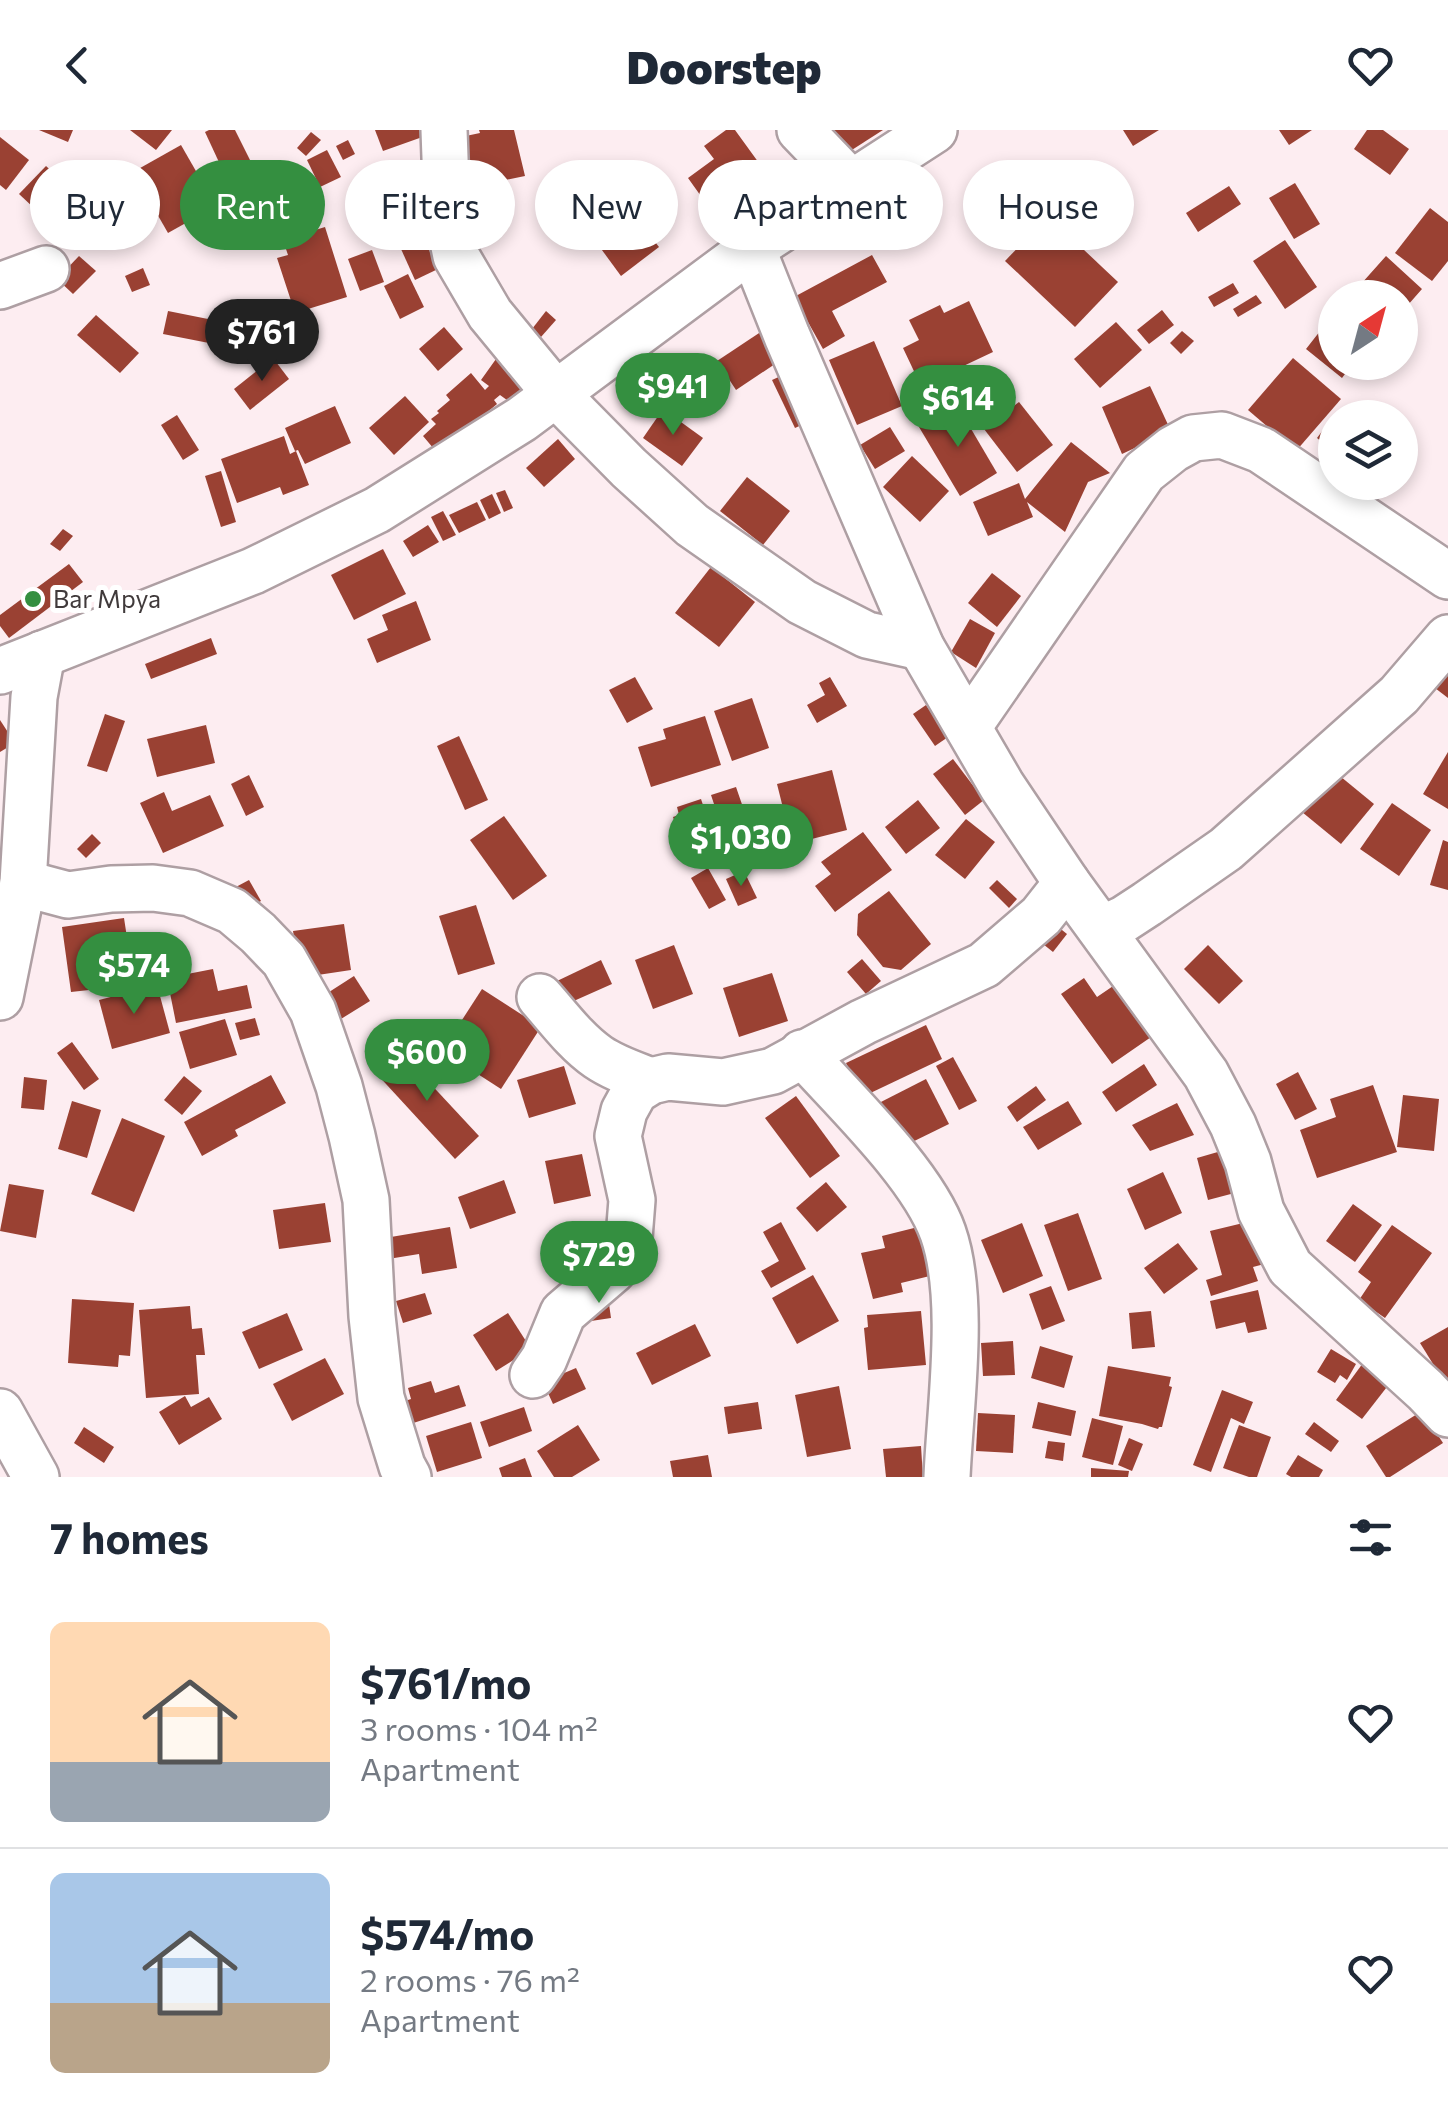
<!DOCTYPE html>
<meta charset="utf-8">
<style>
:root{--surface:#fff;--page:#f6f6f7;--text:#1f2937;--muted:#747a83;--line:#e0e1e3;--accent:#348f40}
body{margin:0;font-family:Commissioner,sans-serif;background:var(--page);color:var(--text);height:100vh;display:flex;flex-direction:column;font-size:38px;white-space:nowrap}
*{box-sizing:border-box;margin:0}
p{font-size:32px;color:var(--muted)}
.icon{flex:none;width:55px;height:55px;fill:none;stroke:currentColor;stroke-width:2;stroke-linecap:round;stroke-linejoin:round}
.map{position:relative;height:1347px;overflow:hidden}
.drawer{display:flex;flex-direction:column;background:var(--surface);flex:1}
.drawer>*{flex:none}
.hud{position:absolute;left:30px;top:30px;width:1390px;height:90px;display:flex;gap:20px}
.needle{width:65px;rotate:36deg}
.controls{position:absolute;left:1318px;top:150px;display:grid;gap:20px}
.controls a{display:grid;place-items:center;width:100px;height:100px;border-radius:50%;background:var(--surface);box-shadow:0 5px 15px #0003;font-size:50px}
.price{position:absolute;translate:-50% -85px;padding:0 22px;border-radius:35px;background:var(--accent);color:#fff;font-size:32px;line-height:65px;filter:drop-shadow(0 2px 5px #0008)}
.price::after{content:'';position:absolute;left:50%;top:60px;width:30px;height:22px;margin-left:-15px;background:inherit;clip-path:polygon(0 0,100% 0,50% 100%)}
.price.selected{background:#222;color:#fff}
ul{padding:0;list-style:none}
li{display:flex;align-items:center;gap:30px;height:250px;padding:0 50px}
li+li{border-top:2px solid var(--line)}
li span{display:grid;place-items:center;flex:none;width:280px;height:200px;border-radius:15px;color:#555}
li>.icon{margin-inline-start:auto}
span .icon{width:120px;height:120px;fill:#fffc;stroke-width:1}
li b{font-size:42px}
h2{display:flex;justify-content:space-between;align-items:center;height:120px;padding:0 50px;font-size:42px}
.chip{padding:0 35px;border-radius:45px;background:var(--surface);box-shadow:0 5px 15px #0003;font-size:35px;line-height:90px}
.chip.selected{background:var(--accent);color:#fff}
header{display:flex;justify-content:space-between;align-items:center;height:130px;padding:0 50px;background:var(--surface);font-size:45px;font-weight:800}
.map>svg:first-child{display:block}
.building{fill:#9a4133}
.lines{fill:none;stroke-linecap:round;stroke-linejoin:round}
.minor-casing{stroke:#ae9fa3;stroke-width:50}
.minor{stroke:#fff;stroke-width:45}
.poi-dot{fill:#348f40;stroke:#fff;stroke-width:4}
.labels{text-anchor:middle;stroke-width:10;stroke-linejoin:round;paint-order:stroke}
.poi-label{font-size:25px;fill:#403a3b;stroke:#fff;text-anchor:start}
</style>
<header><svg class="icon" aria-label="back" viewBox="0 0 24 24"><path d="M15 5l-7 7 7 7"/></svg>Doorstep<svg class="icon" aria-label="heart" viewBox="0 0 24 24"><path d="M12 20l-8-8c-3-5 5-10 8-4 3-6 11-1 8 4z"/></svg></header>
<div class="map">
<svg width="1448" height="1347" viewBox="0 0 1448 1347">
<rect width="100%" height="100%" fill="#fdedf1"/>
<g class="building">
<polygon points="39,0 73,0 68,12"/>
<polygon points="130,0 172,0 156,20"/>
<polygon points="209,0 235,0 250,30 224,43 205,2"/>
<polygon points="375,0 427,0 428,5 383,21"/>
<polygon points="479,0 514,0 525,46 472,57 461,7 480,3"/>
<polygon points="726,0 735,0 767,44 713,83 688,48 714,29 704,16"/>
<polygon points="828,0 883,0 844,25"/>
<polygon points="1123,0 1159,0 1133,16"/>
<polygon points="1279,0 1312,0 1289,15"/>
<polygon points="1367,0 1383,0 1409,19 1390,45 1354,19"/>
<polygon points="311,2 321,10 306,26 297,18"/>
<polygon points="0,7 29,30 6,60 0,55"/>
<polygon points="348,10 355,24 343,30 336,16"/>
<polygon points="181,15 216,76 168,103 133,42"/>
<polygon points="327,20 341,47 320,57 307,30"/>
<polygon points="46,36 61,50 34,78 19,64"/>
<polygon points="414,37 417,47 429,44 435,92 399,102 395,86 385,89 379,66 387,64 382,45"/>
<polygon points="1027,48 1049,77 1017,102 994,72"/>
<polygon points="258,51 292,98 262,120 228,73"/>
<polygon points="1295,53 1320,94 1294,109 1269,68"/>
<polygon points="1229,56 1241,74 1198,102 1186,83"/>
<polygon points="1430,78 1448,92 1448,131 1432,151 1395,123"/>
<polygon points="1048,86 1118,152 1075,197 1005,131"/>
<polygon points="636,87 659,117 621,146 599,116"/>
<polygon points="325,97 347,167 295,183 277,128 288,125 283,110"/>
<polygon points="424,109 438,139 415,150 401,119"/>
<polygon points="1285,110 1317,157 1285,179 1253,131"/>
<polygon points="372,120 384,152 360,161 348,129"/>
<polygon points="872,125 887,152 832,181 845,206 823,219 794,167"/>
<polygon points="79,126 96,141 73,164 57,149"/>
<polygon points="1386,126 1422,159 1400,184 1400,168 1358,168 1353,163"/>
<polygon points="143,138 150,155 132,162 125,146"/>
<polygon points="408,144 424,177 400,189 384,156"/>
<polygon points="1233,153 1239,163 1214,177 1208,167"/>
<polygon points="1256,165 1262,173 1238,187 1233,179"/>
<polygon points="969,171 993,222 921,256 903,218 919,210 909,190 940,175 944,183"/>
<polygon points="1162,180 1174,195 1149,214 1137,200"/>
<polygon points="168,181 218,191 214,214 163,204"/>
<polygon points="546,181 556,190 541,207 532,199"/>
<polygon points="1335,182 1335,232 1354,232 1342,248 1306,219"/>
<polygon points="96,185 139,223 120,243 77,205"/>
<polygon points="1116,192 1142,220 1100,258 1074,229"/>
<polygon points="444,197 463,219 438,241 419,219"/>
<polygon points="765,199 784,228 736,260 717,231"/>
<polygon points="1182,201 1194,211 1181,224 1170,213"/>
<polygon points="874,211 902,276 857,295 829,230"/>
<polygon points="273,228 289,249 250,280 234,259"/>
<polygon points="1293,228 1341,269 1296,321 1248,280"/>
<polygon points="496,229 527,252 511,273 500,265 494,270 497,274 484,285 488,290 452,321 443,311 434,319 423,306 436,294 431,289 439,283 437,281 450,270 446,265 471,243 485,260 489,256 481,250"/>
<polygon points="684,240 700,249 688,268 673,258"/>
<polygon points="794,240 817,288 795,298 772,250"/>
<polygon points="1150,256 1171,301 1122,324 1102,277"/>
<polygon points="405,266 429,292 394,325 369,298"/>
<polygon points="1019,272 1053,315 1017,342 984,299"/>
<polygon points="957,275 997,343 960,366 919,297"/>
<polygon points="335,276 351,313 305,334 298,320 295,321 285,298"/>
<polygon points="663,279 703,308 682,336 643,308"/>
<polygon points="1335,284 1335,304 1327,316 1317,308"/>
<polygon points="177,285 199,320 183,330 161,295"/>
<polygon points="890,297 905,321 875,339 860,315"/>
<polygon points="284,306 290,324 296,321 309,355 283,365 280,357 237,373 221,329"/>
<polygon points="558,309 575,329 544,357 526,338"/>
<polygon points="1071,312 1110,343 1088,352 1065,402 1027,372 1033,387 988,406 973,372 1019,353 1025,369"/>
<polygon points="912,326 949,361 920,392 883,357"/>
<polygon points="221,341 236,392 221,397 205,346"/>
<polygon points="747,347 790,381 763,415 720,381"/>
<polygon points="505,360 513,378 504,382 496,363"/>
<polygon points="492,364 501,383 489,389 480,370"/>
<polygon points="477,372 486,390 459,403 449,385"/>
<polygon points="443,381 456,405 443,411 431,387"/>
<polygon points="428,395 439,412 413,427 403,411"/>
<polygon points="63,399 73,406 60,421 50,414"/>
<polygon points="383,419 406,464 354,490 331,445"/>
<polygon points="69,434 83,452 9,508 0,496 0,485"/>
<polygon points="711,437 755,472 719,517 675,483"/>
<polygon points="992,443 1021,466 997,497 968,473"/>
<polygon points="416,471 431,510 377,533 367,509 388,500 382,485"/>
<polygon points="970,489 995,503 976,538 951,522"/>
<polygon points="211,508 217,524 151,549 145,534"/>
<polygon points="1448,541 1448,568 1435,558"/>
<polygon points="635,547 653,579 627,593 609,560"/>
<polygon points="830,547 847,576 817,593 807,575 825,565 819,553"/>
<polygon points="752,568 769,618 732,631 714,581"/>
<polygon points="926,575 948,607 935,616 913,584"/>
<polygon points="105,584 125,591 107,642 87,636"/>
<polygon points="705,586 721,635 651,657 638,617 666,609 663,599"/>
<polygon points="0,590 15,613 0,622"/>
<polygon points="206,595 215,633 157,647 147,609"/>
<polygon points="459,606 488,670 465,680 437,616"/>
<polygon points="1448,622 1448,679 1423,664"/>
<polygon points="953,629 984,670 965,685 933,644"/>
<polygon points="832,640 847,700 792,714 777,654"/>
<polygon points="1335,642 1374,674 1341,714 1302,682"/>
<polygon points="249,645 264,677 246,686 231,654"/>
<polygon points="736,657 756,715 695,736 687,714 683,716 673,687 679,685 677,677 701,669 704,678 714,674 711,665"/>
<polygon points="164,662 172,681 210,665 224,696 163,723 140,673"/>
<polygon points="918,670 940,698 906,724 885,697"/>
<polygon points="1392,673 1431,700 1399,746 1360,719"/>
<polygon points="504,686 547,746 513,770 470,710"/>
<polygon points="966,689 995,712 965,749 935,725"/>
<polygon points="863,702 892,740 835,782 815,756 831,744 821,732"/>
<polygon points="92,704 101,713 86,728 77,719"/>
<polygon points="1443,710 1448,712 1448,760 1430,755"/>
<polygon points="708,738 726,770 709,779 691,748"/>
<polygon points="744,741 757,768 738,776 726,749"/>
<polygon points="249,750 261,771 246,779 234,758"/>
<polygon points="997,750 1017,769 1009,778 989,758"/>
<polygon points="889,761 931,814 901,840 883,837 857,805 858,784"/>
<polygon points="476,775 495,834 458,845 439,786"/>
<polygon points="124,788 131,834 105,837 107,858 71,862 62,797"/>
<polygon points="344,794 351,840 311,846 307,823 297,825 293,801"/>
<polygon points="1057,796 1067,804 1053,822 1043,814"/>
<polygon points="674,815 693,864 653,879 635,830"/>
<polygon points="1208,815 1243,851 1219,874 1184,839"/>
<polygon points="862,829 881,851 866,864 847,842"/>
<polygon points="601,830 612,854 567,874 557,851"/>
<polygon points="213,839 218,861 247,855 252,878 176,893 167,848"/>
<polygon points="772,843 788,891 739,907 723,858"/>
<polygon points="354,846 370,871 328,897 312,873"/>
<polygon points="1084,848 1097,867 1119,852 1154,905 1112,934 1061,864"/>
<polygon points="157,855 170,903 112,919 99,870"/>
<polygon points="482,859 541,897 501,959 442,921"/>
<polygon points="255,888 260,905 240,910 235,893"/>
<polygon points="225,889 237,925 190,939 179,902"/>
<polygon points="926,895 942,929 862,967 846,933"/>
<polygon points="72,912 99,949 84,960 57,923"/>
<polygon points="399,920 479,1006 455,1029 375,942"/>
<polygon points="953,927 977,971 959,980 936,936"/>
<polygon points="1144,934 1157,955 1116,982 1102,962"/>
<polygon points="564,936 576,974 529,988 517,950"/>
<polygon points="1298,942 1317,979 1295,990 1276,954"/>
<polygon points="271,945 286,973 235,1000 238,1006 202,1026 184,992"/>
<polygon points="184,946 202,961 182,985 164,970"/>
<polygon points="24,947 47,950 44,980 21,978"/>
<polygon points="926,949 949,994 898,1019 875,975"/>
<polygon points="1373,955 1397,1022 1317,1048 1300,1000 1336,987 1330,969"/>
<polygon points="1036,956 1046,970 1017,992 1007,977"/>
<polygon points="1403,965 1439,969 1434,1021 1397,1017"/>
<polygon points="796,966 840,1026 810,1048 765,988"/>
<polygon points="72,971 101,980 87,1028 58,1019"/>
<polygon points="1068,971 1082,994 1038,1020 1023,997"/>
<polygon points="1177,973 1194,1005 1150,1021 1132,995"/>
<polygon points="122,988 165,1006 134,1082 91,1064"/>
<polygon points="1235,1017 1246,1060 1208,1070 1197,1028"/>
<polygon points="582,1024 591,1066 554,1074 545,1031"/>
<polygon points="1163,1042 1182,1083 1145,1100 1127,1059"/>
<polygon points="504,1050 516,1083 470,1099 458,1067"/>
<polygon points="826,1052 847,1077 817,1102 796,1078"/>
<polygon points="9,1054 44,1060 36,1108 0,1101"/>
<polygon points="325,1073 331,1112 279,1119 273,1080"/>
<polygon points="1353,1074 1382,1095 1355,1132 1326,1111"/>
<polygon points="1078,1083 1102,1149 1068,1161 1044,1095"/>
<polygon points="1264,1088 1276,1131 1253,1137 1258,1151 1211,1166 1206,1150 1222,1145 1210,1101"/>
<polygon points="781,1092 806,1139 771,1158 761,1141 779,1131 763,1102"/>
<polygon points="1022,1093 1043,1146 1003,1163 981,1110"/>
<polygon points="1392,1095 1432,1123 1385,1188 1359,1170 1371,1152 1358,1142"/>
<polygon points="922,1096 934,1145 901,1153 903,1162 873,1169 861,1123 885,1118 882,1106"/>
<polygon points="450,1097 457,1138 422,1144 419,1124 382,1130 379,1109"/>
<polygon points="1178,1113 1198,1139 1164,1164 1144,1138"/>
<polygon points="813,1145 839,1191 797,1214 772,1168"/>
<polygon points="1051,1156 1065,1191 1042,1200 1029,1164"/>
<polygon points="607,1160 611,1188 591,1191 586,1164"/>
<polygon points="1258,1160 1267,1199 1248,1203 1245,1192 1216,1199 1210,1171"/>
<polygon points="425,1163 432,1184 403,1193 396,1171"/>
<polygon points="72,1169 134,1173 130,1226 119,1225 118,1237 68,1233"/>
<polygon points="190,1176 192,1199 202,1198 205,1225 196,1225 199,1264 146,1268 139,1180"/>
<polygon points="921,1181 926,1235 868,1240 864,1198 868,1197 867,1185"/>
<polygon points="1151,1181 1155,1217 1132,1219 1129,1183"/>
<polygon points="287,1183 303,1220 259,1239 242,1202"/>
<polygon points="508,1183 531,1219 496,1241 473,1205"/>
<polygon points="695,1194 711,1226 652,1255 636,1223"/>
<polygon points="1448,1197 1448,1258 1420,1213"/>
<polygon points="1013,1211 1015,1245 983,1246 981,1213"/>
<polygon points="1040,1216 1073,1226 1064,1258 1031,1248"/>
<polygon points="1331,1219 1356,1234 1347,1250 1340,1245 1335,1253 1317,1242"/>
<polygon points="325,1228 344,1264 292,1291 273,1254"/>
<polygon points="1363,1233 1390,1253 1362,1289 1336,1270"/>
<polygon points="1108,1236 1171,1247 1169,1256 1172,1257 1162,1297 1159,1297 1158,1299 1142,1294 1099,1286"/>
<polygon points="576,1238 586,1259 553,1274 543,1252"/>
<polygon points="431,1251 435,1263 459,1255 466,1276 404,1296 396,1274 411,1269 408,1258"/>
<polygon points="839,1256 851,1319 807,1327 795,1265"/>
<polygon points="1222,1260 1253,1272 1244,1294 1231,1288 1211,1342 1193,1335"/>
<polygon points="185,1266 191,1277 209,1267 222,1289 179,1315 159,1282"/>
<polygon points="758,1272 762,1299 728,1304 724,1277"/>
<polygon points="1038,1272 1076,1281 1071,1306 1032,1298"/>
<polygon points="524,1277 532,1301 489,1317 480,1292"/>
<polygon points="1422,1281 1443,1313 1390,1347 1386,1347 1366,1316"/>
<polygon points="978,1283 1015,1285 1013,1323 976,1321"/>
<polygon points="1092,1288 1123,1296 1113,1335 1082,1327"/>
<polygon points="471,1292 482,1328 437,1342 426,1306"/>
<polygon points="1314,1292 1339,1311 1331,1322 1305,1304"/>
<polygon points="578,1295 600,1330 572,1347 554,1347 537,1321"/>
<polygon points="1239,1295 1271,1307 1257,1347 1249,1347 1223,1338"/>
<polygon points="84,1297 114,1317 104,1333 74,1313"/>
<polygon points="1129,1308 1143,1314 1132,1341 1118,1335"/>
<polygon points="1048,1311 1065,1313 1063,1331 1045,1328"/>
<polygon points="921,1316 923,1347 886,1347 883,1319"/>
<polygon points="708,1325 712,1347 673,1347 670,1331"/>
<polygon points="1298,1325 1323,1340 1319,1347 1291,1347 1286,1344"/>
<polygon points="525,1328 532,1347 502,1347 499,1338"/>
<polygon points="1091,1338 1129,1341 1128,1347 1091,1347"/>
</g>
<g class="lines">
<g class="minor-casing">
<g id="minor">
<polyline points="444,0 447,83 456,126 490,184 555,263 629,338 692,395 802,472 867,505 921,517"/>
<polyline points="800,0 850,52"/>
<polyline points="752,118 787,206 921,517 1002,656 1067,753 1206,944 1233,995 1248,1032 1261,1081 1290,1137 1425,1260 1448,1284"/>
<polyline points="0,156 46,139"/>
<polyline points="0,541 253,441 377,380 522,289 752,118 934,0"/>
<polyline points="968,597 1144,342 1173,319 1193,308 1222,305 1261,320 1448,446"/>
<polyline points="23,753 68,765 111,759 153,758 190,763 232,781 258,803 284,830 313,881 339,956 352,1006 366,1070 372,1186 381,1268 402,1336 408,1347"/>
<polyline points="1102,799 1124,789 1147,774 1226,719 1399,565 1448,508"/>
<polyline points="0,867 23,753 34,567 42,524"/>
<path d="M 540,867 C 558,887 575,911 598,927 C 614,938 633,944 651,951"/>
<path d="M 802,923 C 844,970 923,1045 943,1103 C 966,1169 950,1276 947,1347"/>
<polyline points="533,1245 544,1229 563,1183 613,1140 629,1108 632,1070 618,1006 624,981 635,961 651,951 668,947 723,952 773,941 863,892 984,835 1041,786 1067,753"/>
<polyline points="0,1282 36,1347"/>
</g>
</g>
<use href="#minor" class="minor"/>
</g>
<circle class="poi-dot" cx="33" cy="469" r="10"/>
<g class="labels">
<g class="poi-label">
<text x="53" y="478">Bar Mpya</text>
</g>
</g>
</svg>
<div class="controls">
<a><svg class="needle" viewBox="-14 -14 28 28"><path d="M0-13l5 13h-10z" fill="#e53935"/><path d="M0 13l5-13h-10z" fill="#747a83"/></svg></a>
<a><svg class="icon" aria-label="layers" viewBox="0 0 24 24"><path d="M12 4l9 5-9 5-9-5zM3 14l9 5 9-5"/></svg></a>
</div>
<b class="price selected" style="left:262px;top:254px">$761</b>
<b class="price" style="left:673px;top:308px">$941</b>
<b class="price" style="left:958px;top:320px">$614</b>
<b class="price" style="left:741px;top:759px">$1,030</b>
<b class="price" style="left:134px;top:887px">$574</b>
<b class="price" style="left:427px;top:974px">$600</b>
<b class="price" style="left:599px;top:1176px">$729</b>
<div class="hud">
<a class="chip">Buy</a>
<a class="chip selected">Rent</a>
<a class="chip">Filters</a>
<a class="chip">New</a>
<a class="chip">Apartment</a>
<a class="chip">House</a>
</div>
</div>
<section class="drawer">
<h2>7 homes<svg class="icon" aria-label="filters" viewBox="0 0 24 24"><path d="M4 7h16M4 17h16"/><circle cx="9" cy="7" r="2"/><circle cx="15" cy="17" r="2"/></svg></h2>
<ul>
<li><span style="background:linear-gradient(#ffd9b3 70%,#9aa5b1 0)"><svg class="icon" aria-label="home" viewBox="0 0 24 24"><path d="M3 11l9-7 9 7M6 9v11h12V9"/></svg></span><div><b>$761/mo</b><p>3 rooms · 104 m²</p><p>Apartment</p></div><svg class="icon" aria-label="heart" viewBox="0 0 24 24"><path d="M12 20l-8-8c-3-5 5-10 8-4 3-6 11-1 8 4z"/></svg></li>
<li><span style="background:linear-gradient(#a9c7e8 65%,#b9a48a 0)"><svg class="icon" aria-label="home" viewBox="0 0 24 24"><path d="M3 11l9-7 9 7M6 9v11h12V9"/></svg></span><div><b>$574/mo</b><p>2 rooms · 76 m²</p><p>Apartment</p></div><svg class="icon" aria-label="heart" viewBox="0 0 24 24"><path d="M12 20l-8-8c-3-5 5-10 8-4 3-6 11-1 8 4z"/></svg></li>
</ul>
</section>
